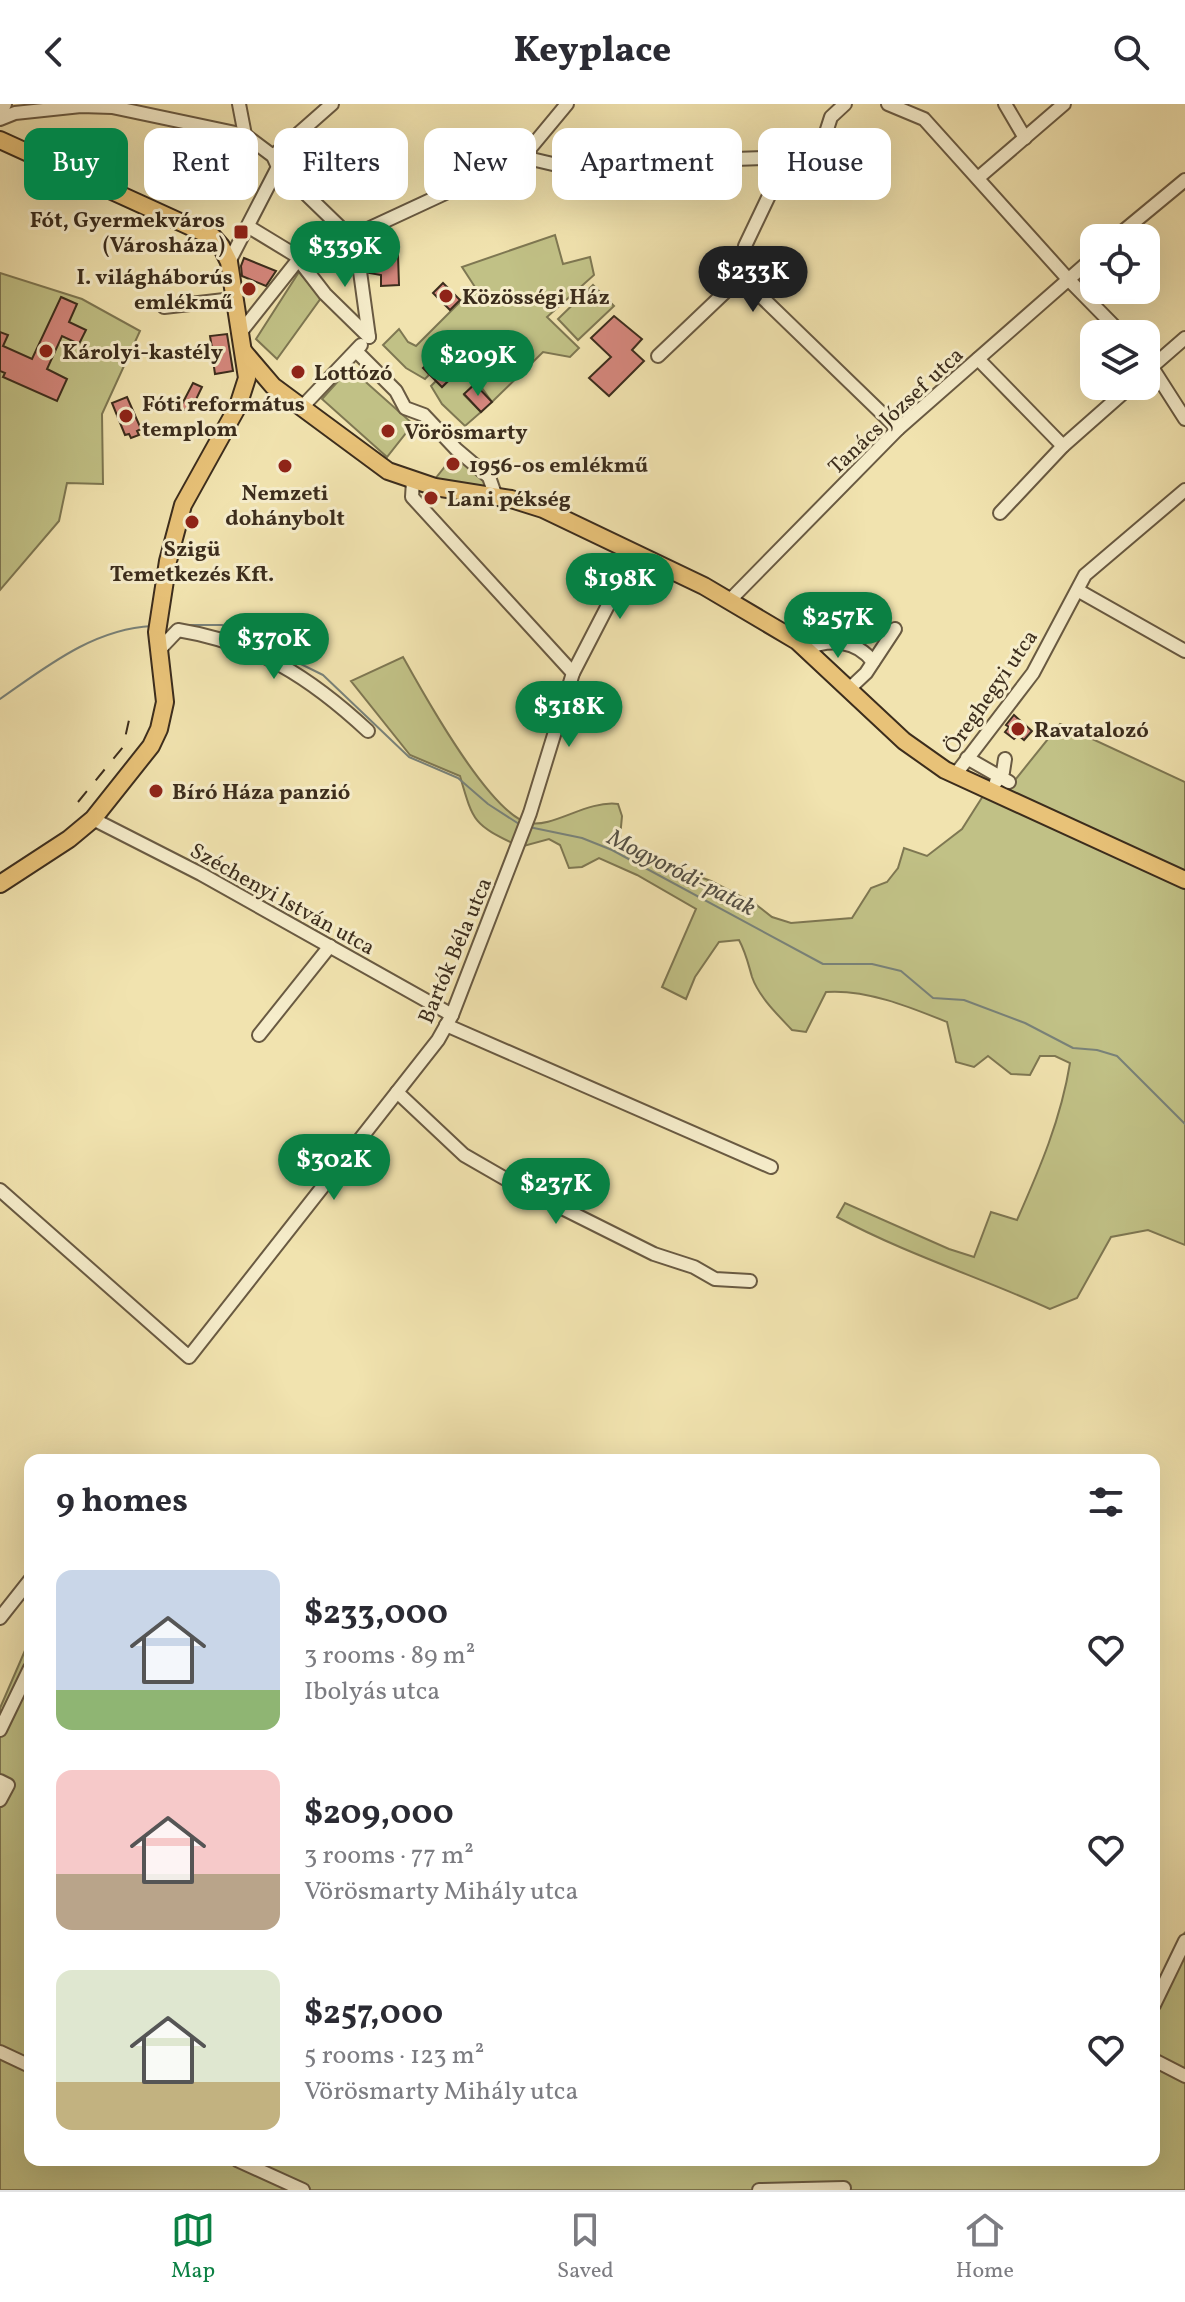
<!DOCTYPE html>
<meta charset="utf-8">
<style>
:root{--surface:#fff;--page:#f7f7f7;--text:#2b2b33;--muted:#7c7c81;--line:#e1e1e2;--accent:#0b8043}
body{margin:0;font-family:Vollkorn,serif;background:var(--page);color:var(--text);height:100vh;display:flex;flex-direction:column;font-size:30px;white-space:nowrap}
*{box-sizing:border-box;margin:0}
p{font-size:26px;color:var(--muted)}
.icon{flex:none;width:44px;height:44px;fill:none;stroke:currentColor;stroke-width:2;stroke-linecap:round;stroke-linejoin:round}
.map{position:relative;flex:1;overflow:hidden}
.sheet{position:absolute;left:24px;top:1350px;width:1136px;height:712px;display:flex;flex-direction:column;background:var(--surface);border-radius:16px;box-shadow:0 8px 32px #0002}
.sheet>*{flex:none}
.guide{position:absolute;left:24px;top:24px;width:1138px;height:72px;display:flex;gap:16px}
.tools{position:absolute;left:1080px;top:120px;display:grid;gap:16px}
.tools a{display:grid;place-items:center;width:80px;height:80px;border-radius:16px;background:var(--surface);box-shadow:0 8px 32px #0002;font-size:40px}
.price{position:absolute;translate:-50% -68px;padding:0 18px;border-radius:28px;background:var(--accent);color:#fff;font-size:26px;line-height:52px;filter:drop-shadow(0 2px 4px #0008)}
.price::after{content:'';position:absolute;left:50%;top:48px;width:24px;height:18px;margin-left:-12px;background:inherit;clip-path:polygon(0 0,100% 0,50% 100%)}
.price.on{background:#222;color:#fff}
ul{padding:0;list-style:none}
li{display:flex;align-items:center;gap:24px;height:200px;padding:0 32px}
li span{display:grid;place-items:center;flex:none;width:224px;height:160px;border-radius:16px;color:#555}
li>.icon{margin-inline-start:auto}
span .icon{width:96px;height:96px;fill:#fffc;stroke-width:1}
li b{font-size:34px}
h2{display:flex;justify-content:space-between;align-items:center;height:96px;padding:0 32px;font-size:34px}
.pill{padding:0 28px;border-radius:16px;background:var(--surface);box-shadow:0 8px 32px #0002;font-size:28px;line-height:72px}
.pill.on{background:var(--accent);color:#fff}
header{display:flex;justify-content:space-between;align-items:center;height:104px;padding:0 32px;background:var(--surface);font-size:36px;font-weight:800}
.dock{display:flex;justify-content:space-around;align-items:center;height:112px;border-top:2px solid var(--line);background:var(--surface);font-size:22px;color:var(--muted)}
.dock a{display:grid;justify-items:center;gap:4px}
.dock .on{color:var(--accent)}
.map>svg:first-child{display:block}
.green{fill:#c1c186;stroke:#7e7752;stroke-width:2}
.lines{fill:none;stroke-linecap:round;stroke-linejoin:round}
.stream{stroke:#798279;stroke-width:2}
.building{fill:#d5877d;stroke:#3c2d1d;stroke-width:2}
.minor-casing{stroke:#695a42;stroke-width:16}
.major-casing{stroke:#3c2d1d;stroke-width:20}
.minor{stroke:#f6edcb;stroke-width:12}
.major{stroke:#e8c278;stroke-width:16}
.rail{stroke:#3c2d1d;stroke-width:2;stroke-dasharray:14 14;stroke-linecap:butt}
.poi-dot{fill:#8f2418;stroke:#f6edcb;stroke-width:3}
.labels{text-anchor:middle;stroke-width:6;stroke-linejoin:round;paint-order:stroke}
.poi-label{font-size:22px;font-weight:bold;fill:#3c2d1d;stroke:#f6edcb;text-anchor:start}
.street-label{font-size:22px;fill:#3c2d1d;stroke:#f6edcb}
.water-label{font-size:24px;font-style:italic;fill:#555044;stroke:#f6edcb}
</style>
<header><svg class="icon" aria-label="back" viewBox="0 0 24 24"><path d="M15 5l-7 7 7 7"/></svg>Keyplace<svg class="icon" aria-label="search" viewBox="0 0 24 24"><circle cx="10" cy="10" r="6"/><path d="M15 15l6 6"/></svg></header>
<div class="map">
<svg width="1185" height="2086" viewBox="0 0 1185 2086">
<rect width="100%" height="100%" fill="#f1e3af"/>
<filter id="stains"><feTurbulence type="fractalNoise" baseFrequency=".0025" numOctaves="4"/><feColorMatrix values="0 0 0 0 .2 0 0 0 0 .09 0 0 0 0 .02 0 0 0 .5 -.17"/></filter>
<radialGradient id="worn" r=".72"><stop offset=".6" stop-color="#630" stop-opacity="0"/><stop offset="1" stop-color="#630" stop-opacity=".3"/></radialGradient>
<g class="green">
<polygon points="555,131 563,160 590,153 594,171 547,213 579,244 570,253 543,248 492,298 482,284 474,280 464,291 481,308 465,322 442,300 431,282 436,277 442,283 468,257 471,260 474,257 472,254 476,242 466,231 454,235 451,232 447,236 450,239 424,264 429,271 425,275 406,264 383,241 399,225 408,238 416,242 475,183 462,163"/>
<polygon points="299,168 321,194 277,255 256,235"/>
<polygon points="0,169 82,195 140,227 102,310 103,380 67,379 59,417 0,486"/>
<polygon points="593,181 614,202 578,236 558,215"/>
<polygon points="350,264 413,320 387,353 322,295"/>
<polygon points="455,350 486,379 483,383 435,375"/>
<path d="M 403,553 C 423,589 490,711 529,719 C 553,724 587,696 618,700 L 622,712 L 620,734 L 629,747 L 711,777 L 754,799 L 772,813 L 791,819 L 852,814 L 871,784 L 887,778 L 898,764 L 904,744 L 927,752 L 962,725 L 983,692 L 1185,783 L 1185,1141 L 1148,1126 L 1111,1133 L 1077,1194 L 1050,1205 C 979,1173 906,1150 837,1113 L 845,1099 L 949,1145 L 974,1153 L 991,1108 L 1017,1116 C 1040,1064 1061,1015 1070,959 L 1055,952 L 1040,952 L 1030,971 L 1011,970 L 988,952 L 974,963 L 956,958 L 947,918 C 910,903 866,885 826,888 L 806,928 L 792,926 C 778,911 759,893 752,873 C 748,859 746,849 739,836 L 719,838 L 695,873 L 686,895 L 662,883 L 696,805 L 637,771 L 599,754 L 582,763 L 569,764 L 560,741 L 549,735 L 520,743 C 474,720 474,721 460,672 L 410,651 L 351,577 Z"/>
<polygon points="1060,620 1185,678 1185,768 1007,686"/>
<polygon points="30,1535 30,2056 1154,2056 1154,1891 1185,1828 1185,2086 0,2086 0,1604"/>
</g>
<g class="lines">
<g class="stream">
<polyline points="182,521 222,521 323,571 409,653 458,674 488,700 519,720"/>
<path d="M 0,595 C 46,563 93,525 152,522"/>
<polyline points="529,723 582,734 612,746 823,860 872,860 901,867 933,894 964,896 1025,919 1073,944 1097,946 1117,952 1185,1020"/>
</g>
</g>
<g class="building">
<polygon points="311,33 320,43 299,59 291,49"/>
<polygon points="386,126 398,151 399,181 381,182 381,171 369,169 366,143 376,142 372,133"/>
<polygon points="244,154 276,167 266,182 242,172 241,162"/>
<polygon points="443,179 460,196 450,206 433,189"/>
<polygon points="61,193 77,200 69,218 86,226 79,240 62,232 47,265 67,275 57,297 3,273 5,269 0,267 0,228 8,231 3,242 32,255"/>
<polygon points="614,212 642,235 632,246 644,257 609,292 589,274 611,253 591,234"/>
<polygon points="227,230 233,267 215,270 213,256 208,256 207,247 212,244 210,232"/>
<polygon points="462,231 475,238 474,252 442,283 423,264 456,233"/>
<polygon points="193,279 202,283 190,308 180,304"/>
<polygon points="475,280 492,298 481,308 464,290"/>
<polygon points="127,293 141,325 137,327 139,331 131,334 129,330 125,331 112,299"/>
<polygon points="1014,611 1032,627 1024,636 1018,631 1014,635 1005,628 1009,623 1006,621"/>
</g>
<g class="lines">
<g class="minor-casing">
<g id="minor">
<polyline points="239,0 245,31"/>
<polyline points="888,0 924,15 1068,175 1122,230"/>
<polyline points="1005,0 1025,34"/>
<polyline points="0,11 5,0"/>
<polyline points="0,15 15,9 81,2 112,3 245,31 273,52 278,63 342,125 343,130"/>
<polyline points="273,52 332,0"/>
<polyline points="523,53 557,61 764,54 804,58 821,44 831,13 845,0"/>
<polyline points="786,56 745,142 741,173 898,325"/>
<polyline points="978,74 1064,0"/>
<polyline points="249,123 295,151 325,190 369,233"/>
<polyline points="355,131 369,233"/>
<polyline points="1115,134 1185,76"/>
<polyline points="229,158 278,63"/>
<polyline points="164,203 233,195"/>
<polyline points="240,229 298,156 343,130 355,131 523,53 567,0"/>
<polyline points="356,247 396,287 405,304 424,311 456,345 489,373 496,393"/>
<polyline points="658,252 741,173"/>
<polyline points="1146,254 1185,315"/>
<polyline points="978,255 1063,342"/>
<polyline points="1146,268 1185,234"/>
<polyline points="303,302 361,241"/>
<polyline points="413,377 412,393 573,569"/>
<polyline points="1000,409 1063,342 1131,282"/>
<polyline points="1079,487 1185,547"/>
<polyline points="730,496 898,325 1094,153"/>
<path d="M 806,545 C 829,534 857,536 873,558"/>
<path d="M 159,546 L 178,526 C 257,539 311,574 368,627"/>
<polyline points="849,585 866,569 895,525"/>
<polyline points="967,654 1009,678"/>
<polyline points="955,671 1033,569 1085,471 1185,386"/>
<polyline points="996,678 1003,668 1005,655"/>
<polyline points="93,715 201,770 452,911"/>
<polyline points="446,921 771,1063"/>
<polyline points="259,931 330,842"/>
<polyline points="397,988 464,1051 516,1081 654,1150 694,1163 715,1175 750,1177"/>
<polyline points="0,1086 189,1253 438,936 452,911 530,709 573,569 635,449"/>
<polyline points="0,1514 30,1476"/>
<polyline points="0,1626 30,1564"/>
<polyline points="0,1677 8,1681 0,1696"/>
<polyline points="1154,1901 1185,1837"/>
<polyline points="0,1948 30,1962"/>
<polyline points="1154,1956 1185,1972"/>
<polyline points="237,2056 303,2086"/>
<polyline points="759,2086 844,2084"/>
</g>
</g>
<g class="major-casing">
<g id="major">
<polyline points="0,36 213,133 221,142 229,158 247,274 238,302 183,401 168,457 157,528 165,598 159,625 151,642 93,715 69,735 0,780"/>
<polyline points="244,248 273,282 388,367 435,383 511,395 543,405 704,482 797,537 904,637 945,666 1185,776"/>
</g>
</g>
<use href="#minor" class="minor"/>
<use href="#major" class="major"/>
<polyline class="rail" points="78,698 123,643 131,607"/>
</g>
<g class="poi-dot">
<rect x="233" y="120" width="16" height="16" rx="4"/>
<circle cx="249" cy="185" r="8"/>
<circle cx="446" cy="192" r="8"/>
<circle cx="46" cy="247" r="8"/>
<circle cx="298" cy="268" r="8"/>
<circle cx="126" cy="312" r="8"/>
<circle cx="388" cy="327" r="8"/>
<circle cx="453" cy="360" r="8"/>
<circle cx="285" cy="362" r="8"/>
<circle cx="431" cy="394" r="8"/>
<circle cx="192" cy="418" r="8"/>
<circle cx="1018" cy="625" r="8"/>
<circle cx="156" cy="687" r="8"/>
</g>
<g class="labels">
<g class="poi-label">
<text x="225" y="123" text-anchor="end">Fót, Gyermekváros<tspan x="225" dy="25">(Városháza)</tspan></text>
<text x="233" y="180" text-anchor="end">I. világháborús<tspan x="233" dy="25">emlékmű</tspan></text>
<text x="462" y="200">Közösségi Ház</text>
<text x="62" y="255">Károlyi-kastély</text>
<text x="314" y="276">Lottózó</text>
<text x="142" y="307">Fóti református<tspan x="142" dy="25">templom</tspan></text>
<text x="404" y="335">Vörösmarty</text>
<text x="469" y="368">1956-os emlékmű</text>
<text x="285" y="396" text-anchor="middle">Nemzeti<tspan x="285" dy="25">dohánybolt</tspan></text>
<text x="447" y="402">Lani pékség</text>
<text x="192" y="452" text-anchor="middle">Szigü<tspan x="192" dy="25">Temetkezés Kft.</tspan></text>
<text x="1034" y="633">Ravatalozó</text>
<text x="172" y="695">Bíró Háza panzió</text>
</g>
<g class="street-label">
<text transform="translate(895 306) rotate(-43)" y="8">Tanács József utca</text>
<text transform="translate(990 587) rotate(-55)" y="8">Öreghegyi utca</text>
<text transform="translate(283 794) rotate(29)" y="8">Széchenyi István utca</text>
<text transform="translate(454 846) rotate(-67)" y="8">Bartók Béla utca</text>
</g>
<g class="water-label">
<text transform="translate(682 768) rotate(27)" y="8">Mogyoródi-patak</text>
</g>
</g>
<rect width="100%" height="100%" filter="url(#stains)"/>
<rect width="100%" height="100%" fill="url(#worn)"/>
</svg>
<div class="tools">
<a><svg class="icon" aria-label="locate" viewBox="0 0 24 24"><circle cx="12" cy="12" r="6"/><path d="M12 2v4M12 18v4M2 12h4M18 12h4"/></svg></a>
<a><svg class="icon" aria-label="layers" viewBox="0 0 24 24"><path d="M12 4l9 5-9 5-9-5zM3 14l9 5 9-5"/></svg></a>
</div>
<b class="price" style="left:345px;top:185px">$339K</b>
<b class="price on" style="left:753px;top:210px">$233K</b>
<b class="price" style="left:478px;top:294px">$209K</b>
<b class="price" style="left:620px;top:517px">$198K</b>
<b class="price" style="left:838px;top:556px">$257K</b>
<b class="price" style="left:274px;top:577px">$370K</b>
<b class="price" style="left:569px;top:645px">$318K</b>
<b class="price" style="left:334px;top:1098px">$302K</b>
<b class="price" style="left:556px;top:1122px">$237K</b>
<div class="guide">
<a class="pill on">Buy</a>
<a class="pill">Rent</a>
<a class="pill">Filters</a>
<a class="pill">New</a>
<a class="pill">Apartment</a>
<a class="pill">House</a>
</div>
<section class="sheet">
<h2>9 homes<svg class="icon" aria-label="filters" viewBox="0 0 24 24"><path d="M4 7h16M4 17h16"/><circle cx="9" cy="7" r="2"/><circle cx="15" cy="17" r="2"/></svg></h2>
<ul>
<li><span style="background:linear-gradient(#c9d6e8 75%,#8fb573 0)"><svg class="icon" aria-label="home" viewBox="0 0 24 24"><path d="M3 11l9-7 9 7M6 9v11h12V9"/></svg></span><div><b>$233,000</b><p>3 rooms · 89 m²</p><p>Ibolyás utca</p></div><svg class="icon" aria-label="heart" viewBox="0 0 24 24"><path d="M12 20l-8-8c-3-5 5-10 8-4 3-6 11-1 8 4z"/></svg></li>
<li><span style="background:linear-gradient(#f6c9c9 65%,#b9a48a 0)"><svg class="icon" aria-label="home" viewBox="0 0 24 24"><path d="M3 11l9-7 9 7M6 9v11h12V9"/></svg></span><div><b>$209,000</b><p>3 rooms · 77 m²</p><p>Vörösmarty Mihály utca</p></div><svg class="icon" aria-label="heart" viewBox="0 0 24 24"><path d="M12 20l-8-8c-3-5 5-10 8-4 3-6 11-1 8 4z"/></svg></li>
<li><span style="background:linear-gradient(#dfe7d0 70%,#c2b280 0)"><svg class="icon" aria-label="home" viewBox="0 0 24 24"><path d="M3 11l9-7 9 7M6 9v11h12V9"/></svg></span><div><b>$257,000</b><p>5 rooms · 123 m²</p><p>Vörösmarty Mihály utca</p></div><svg class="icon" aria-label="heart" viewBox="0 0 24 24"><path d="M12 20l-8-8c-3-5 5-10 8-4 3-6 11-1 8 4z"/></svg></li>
</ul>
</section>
</div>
<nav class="dock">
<a class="on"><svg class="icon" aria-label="map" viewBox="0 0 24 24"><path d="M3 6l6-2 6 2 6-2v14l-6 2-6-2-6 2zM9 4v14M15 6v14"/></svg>Map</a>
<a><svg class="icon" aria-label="saved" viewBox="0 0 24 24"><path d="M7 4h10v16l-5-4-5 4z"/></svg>Saved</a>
<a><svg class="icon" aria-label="home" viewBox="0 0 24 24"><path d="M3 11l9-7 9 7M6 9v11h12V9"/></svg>Home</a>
</nav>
